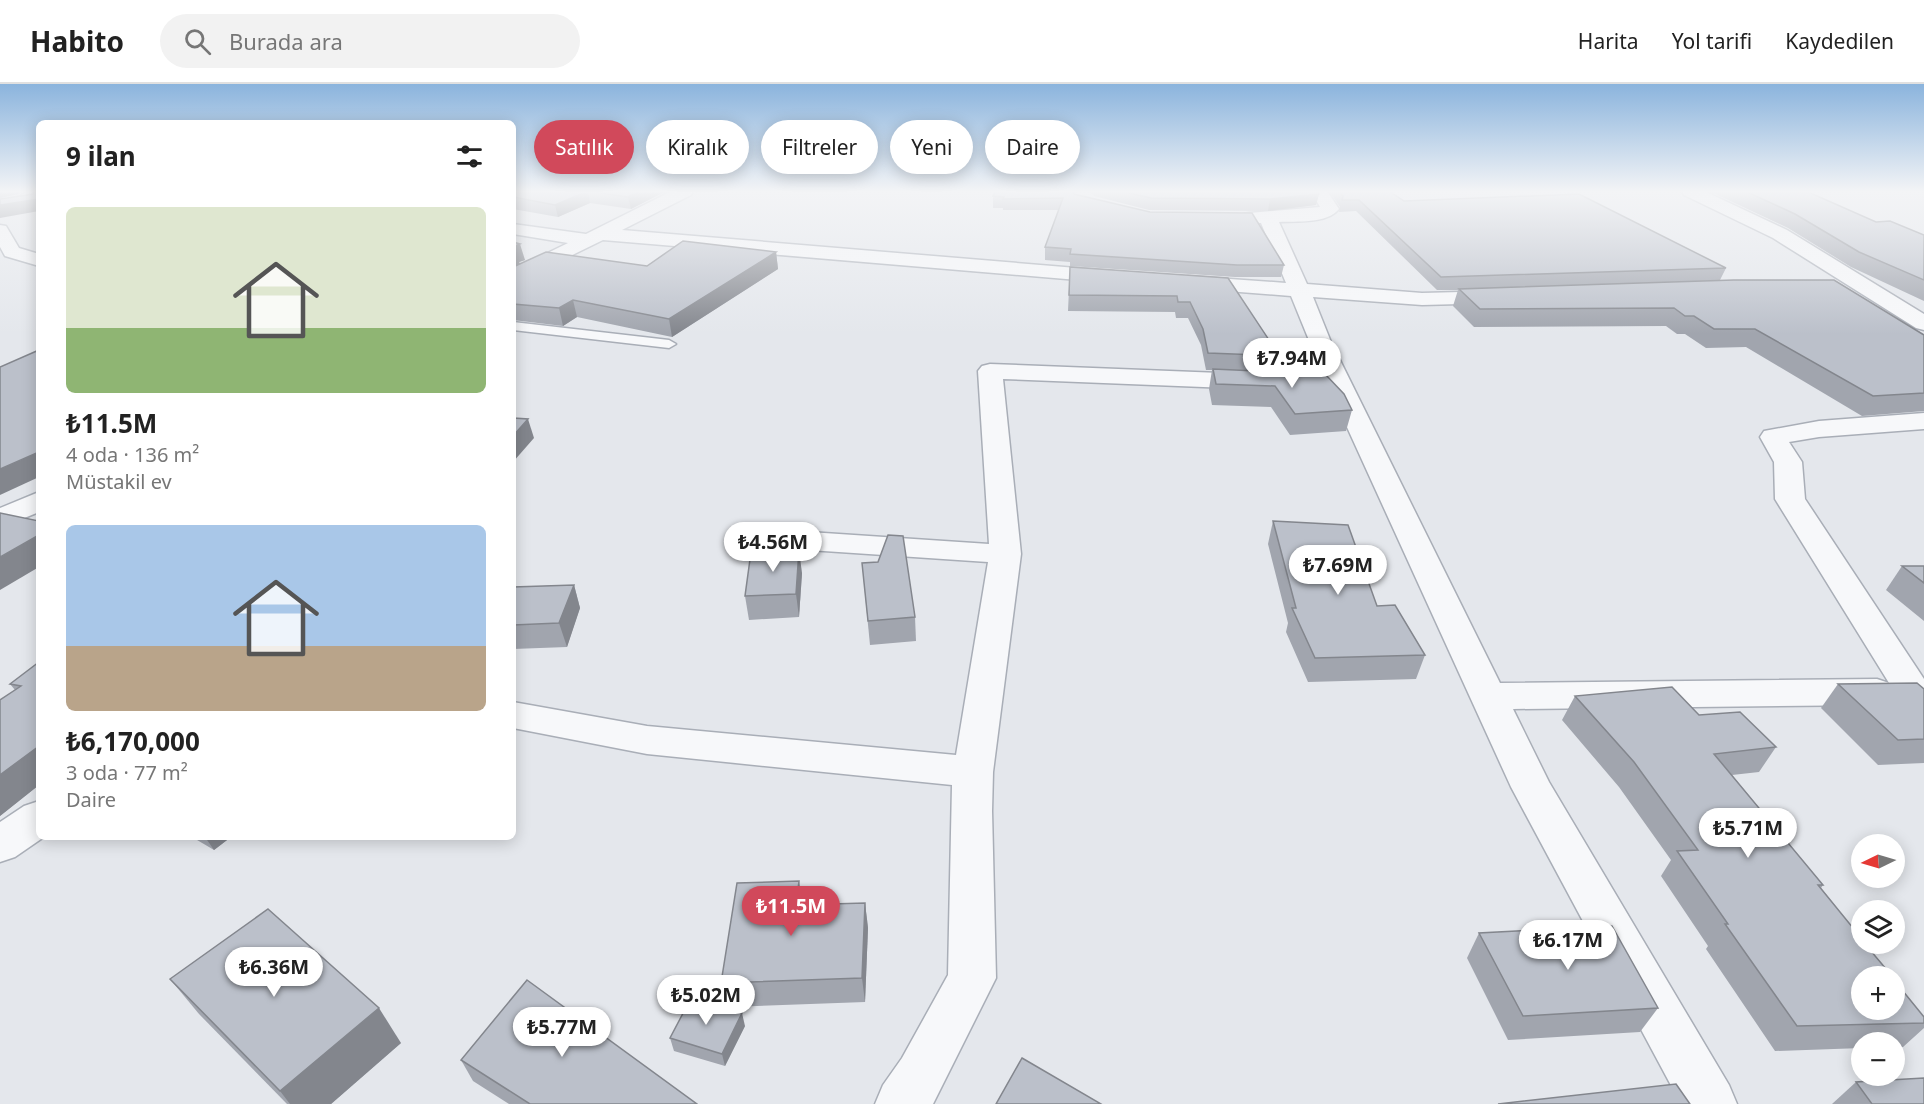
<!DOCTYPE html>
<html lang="tr">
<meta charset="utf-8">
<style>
:root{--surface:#fff;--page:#f2f2f2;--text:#222;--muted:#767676;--line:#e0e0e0;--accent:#d1495b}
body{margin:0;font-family:"Noto Sans",sans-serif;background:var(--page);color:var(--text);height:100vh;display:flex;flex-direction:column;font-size:22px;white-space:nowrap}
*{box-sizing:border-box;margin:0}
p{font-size:20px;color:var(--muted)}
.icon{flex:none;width:33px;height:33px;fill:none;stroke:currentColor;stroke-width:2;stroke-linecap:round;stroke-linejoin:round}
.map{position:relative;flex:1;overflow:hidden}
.sheet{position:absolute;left:36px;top:36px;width:480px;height:720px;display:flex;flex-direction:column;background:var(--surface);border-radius:9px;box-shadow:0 3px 15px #0003}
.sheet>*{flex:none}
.banner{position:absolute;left:534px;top:36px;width:570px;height:54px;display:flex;gap:12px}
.needle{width:39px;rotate:265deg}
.buttons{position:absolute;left:1851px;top:750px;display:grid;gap:12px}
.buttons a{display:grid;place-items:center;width:54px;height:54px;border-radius:50%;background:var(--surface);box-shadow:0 3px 15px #0003;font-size:30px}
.price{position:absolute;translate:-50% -51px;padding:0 14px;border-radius:21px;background:#fff;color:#222;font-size:20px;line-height:39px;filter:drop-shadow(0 2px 3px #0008)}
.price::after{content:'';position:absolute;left:50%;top:36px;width:18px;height:14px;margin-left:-9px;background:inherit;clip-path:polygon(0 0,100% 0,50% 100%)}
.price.current{background:var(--accent);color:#fff}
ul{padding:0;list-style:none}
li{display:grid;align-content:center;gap:12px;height:318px;padding:0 30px}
li span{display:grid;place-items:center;height:186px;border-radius:9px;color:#555}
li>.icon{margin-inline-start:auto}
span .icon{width:108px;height:108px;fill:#fffc;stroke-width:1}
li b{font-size:26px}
h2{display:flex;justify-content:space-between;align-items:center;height:72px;padding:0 30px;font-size:26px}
.pill{padding:0 21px;border-radius:27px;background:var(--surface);box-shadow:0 3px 15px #0003;font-size:21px;line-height:54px}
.pill.current{background:var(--accent);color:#fff}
header{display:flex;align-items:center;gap:36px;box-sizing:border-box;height:84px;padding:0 30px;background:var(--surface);border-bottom:2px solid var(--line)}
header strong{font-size:28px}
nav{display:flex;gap:33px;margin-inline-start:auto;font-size:21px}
.search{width:420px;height:54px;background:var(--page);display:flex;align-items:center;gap:15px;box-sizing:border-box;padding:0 21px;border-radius:33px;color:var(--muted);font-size:22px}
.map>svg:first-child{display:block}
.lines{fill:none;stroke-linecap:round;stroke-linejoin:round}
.service-casing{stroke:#a9aeb7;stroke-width:3}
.minor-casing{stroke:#a9aeb7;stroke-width:3}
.tertiary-casing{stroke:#a9aeb7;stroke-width:3}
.service{fill:#f7f8fa;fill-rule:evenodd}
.minor{fill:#f7f8fa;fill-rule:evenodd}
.tertiary{fill:#f7f8fa;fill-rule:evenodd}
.wall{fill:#a1a5ae}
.shaded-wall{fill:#83868d}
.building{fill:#bbc0ca;stroke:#83868d;stroke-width:1.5}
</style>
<header>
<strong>Habito</strong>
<div class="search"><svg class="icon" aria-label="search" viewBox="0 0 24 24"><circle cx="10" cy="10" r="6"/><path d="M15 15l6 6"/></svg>Burada ara</div>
<nav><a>Harita</a><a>Yol tarifi</a><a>Kaydedilen</a></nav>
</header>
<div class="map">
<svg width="1924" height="1020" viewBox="0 0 1924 1020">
<rect width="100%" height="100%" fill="#e4e7ec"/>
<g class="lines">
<g class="service-casing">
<g id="service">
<polygon points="28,107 39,109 22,120 14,120 14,116"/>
<polygon points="513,238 669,256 676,260 669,264 513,246"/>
</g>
</g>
<g class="minor-casing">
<g id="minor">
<polygon points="672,107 693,107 691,111 622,146 1113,187 1120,189 1123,193 1120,197 1113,199 603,156 513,200 513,186 568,159 513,150 513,140 586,150"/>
<path d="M 1311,107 L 1327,107 L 1339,125 C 1327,140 1296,137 1279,138 L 1307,200 L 1422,209 L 1499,207 L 1506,209 L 1509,213 L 1506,217 L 1499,219 L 1422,221 L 1313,213 L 1331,258 L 1500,599 L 1877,595 L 1889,599 L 1775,415 L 1774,378 L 1760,353 L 1764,347 L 1819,337 L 1924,329 L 1924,345 L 1819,353 L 1789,358 L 1802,378 L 1805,415 L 1924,595 L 1924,617 L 1913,620 L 1900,616 L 1895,608 L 1890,617 L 1877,621 L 1513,625 L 1549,698 L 1729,1001 L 1737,1020 L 1681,1020 L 1511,703 L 1331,308 L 1003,295 L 1021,470 L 993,688 L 992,727 L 996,894 L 933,1020 L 875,1020 L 883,1001 L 902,974 L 948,891 L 952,701 L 647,670 L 513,644 L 513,618 L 647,642 L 956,671 L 988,478 L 764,463 L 753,461 L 749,454 L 753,447 L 764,445 L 989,460 L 978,287 L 982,282 L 990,280 L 1324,293 L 1291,212 L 1188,204 L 1181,202 L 1178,198 L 1181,194 L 1188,192 L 1286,199 L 1261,139 L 1243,138 L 1240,134 L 1243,130 L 1249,129 L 1320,123 Z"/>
<polygon points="0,141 6,142 19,164 39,170 39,182 5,172 0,163"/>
<polygon points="39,408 39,428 0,444 0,424"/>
<polygon points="39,717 39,753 44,753 15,773 0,778 0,738 24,722"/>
</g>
</g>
<g class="tertiary-casing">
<polygon id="tertiary" points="1682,107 1704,107 1787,146 1924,230 1924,246 1916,244 1773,154 1684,111"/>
</g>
<use href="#service" class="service"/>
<use href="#minor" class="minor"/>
<use href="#tertiary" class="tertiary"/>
</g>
<g class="wall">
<polygon points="513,107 666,107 631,125 590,119 558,133 513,125"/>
<polygon points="1089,107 1318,107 1319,110 1316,121 1268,127 1149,126 1094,112"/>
<polygon points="1329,107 1389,107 1404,117 1726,184 1720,196 1924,251 1924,327 1862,332 1746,263 1706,264 1685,250 1677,250 1666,242 1474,243 1453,222 1458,206 1437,206 1356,127 1339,128 1340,123"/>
<polygon points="1709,107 1806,107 1876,138 1924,151 1924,217 1851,183 1788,144"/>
<polygon points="1074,110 1284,181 1281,193 1235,193 1070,182 1070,178 1045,176 1045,163 1059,126 1003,126 1003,124 993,124 993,112"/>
<polygon points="513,158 525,176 519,178 520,180 647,182 776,168 778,185 672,253 577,233 563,242 513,236"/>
<polygon points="1070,183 1228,194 1273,262 1307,273 1303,289 1352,326 1346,347 1290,351 1271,323 1212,321 1209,305 1212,286 1206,286 1201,261 1188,234 1176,234 1175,228 1068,227"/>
<polygon points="1273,437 1377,522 1425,571 1416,595 1308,598 1286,548 1288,539 1268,460"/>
<polygon points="878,478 915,533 916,557 870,561 862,479"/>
<polygon points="1902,482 1924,482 1924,537 1886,506"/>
<polygon points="802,489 799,533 749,536 745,512"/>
<polygon points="574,501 580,524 567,563 513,565 513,503"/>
<polygon points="39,578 39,701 0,732 15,606 10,600"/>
<polygon points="1838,600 1924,605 1924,679 1878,681 1821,624"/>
<polygon points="1575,612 1699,631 1776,663 1759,688 1732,691 1823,801 1821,804 1924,933 1924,944 1903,963 1894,963 1894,958 1862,958 1862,964 1775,967 1706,865 1708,862 1661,792 1671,776 1619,703 1562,636"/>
<polygon points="192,753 231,753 214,766"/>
<polygon points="865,819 868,844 865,918 728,923 721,899 803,821"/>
<polygon points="1479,849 1658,924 1640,948 1508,956 1467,874"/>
<polygon points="170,895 401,959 331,1020 287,1020 199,930"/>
<polygon points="745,942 725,982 674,967 670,954"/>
<polygon points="461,976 697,1020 509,1020 473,997"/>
<polygon points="1856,998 1924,1020 1832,1020"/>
</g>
<g class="shaded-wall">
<polygon points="0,107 24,107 19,110 0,114"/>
<polygon points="588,107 590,119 558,133 555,121"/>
<polygon points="640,107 666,107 631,125 628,113"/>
<polygon points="1319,110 1316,121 1268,127 1270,115"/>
<polygon points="39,115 39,127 0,134 0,121"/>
<polygon points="520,160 525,176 519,178 520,180 513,185 513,163"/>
<polygon points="776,168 778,185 672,253 669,235"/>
<polygon points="573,216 577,233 563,242 559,224"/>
<polygon points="528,335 534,354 513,378 513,352"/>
<polygon points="39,368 39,393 0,411 0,385"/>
<polygon points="39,451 39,483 0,506 0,473"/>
<polygon points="799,466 802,489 799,533 796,510"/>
<polygon points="574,501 580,524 567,563 559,539"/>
<polygon points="39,662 39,701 0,732 0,691"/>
<polygon points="205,753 231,753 214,766"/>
<polygon points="799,797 803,822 796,821"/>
<polygon points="865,819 868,844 865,918 862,894"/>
<polygon points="379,924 401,959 331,1020 290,1020 280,1007"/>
<polygon points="742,929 745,942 725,982 722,970"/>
</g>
<g class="building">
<polygon points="34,107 39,107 39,115 0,121 0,115 33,110"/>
<polygon points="513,107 588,107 555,121 513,113"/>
<polygon points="588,107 640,107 628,113"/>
<polygon points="996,107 1073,107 1074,110 1150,128 1252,129 1284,181 1237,181 1070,170 1071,165 1045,163 1063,114 1003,115 1004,113 993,112"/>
<polygon points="1121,107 1318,107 1319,110 1270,115 1151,114"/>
<polygon points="1339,107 1389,107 1404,117 1579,110 1726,184 1441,193 1359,116 1342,116 1343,112"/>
<polygon points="1745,107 1806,107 1876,138 1890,137 1924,151 1924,196 1859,168 1795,130"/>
<polygon points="683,157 776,168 669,235 573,216 559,224 513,220 513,183 546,168 647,182"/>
<polygon points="513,158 520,160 513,163"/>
<polygon points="1070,183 1228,194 1273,262 1297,261 1307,273 1208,269 1203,245 1190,218 1178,218 1177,212 1069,211"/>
<polygon points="1734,196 1834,196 1924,251 1924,309 1873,312 1755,245 1714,245 1694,232 1685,232 1674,224 1480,225 1459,205"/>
<polygon points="39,266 39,368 0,385 0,283"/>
<polygon points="1213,285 1325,290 1344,310 1352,326 1295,330 1275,302 1216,300"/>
<polygon points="513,334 528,335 513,352"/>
<polygon points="0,429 39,437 39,451 0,473"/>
<polygon points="1273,437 1348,441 1377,522 1395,521 1425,571 1315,574 1292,524 1296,524"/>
<polygon points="888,451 903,452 915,533 868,537 862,479 878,478"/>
<polygon points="799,466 796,510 745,512 751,468"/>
<polygon points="1902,482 1924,482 1924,499"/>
<polygon points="574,501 559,539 513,541 513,503"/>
<polygon points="39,578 39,662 0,691 0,616 21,602 10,600"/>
<polygon points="1917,599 1924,605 1924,655 1898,656 1838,600"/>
<polygon points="1672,603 1699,631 1740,628 1776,663 1714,670 1823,801 1818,801 1862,855 1862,860 1865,860 1892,892 1862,892 1862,926 1894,926 1894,896 1924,933 1924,939 1797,942 1725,840 1728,840 1677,767 1698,766 1634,678 1575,612"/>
<polygon points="799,797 796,821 865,819 862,894 721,899 737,799"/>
<polygon points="268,825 379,924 280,1007 170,895"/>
<polygon points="1612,842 1658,924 1523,932 1479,849"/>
<polygon points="527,896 697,1020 530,1020 461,976"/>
<polygon points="691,914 742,929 722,970 670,954"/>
<polygon points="1022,974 1101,1020 996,1020"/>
<polygon points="1924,994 1924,1020 1872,1020 1856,998"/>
<polygon points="1676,1000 1690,1020 1498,1020"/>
</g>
<linearGradient id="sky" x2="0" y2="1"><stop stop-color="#8bb4dd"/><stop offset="0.43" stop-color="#f3f4f6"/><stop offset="1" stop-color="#f3f4f6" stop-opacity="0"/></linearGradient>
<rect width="1924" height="250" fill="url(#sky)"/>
</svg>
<div class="buttons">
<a><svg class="needle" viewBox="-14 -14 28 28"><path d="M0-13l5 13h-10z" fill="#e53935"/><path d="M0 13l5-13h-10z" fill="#767676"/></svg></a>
<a><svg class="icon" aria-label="layers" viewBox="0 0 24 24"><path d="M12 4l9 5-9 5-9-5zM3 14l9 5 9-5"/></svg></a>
<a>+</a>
<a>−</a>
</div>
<b class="price" style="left:1292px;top:305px">₺7.94M</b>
<b class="price" style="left:773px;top:489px">₺4.56M</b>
<b class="price" style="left:1338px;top:512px">₺7.69M</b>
<b class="price" style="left:1748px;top:775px">₺5.71M</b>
<b class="price current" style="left:791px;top:853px">₺11.5M</b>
<b class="price" style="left:1568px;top:887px">₺6.17M</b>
<b class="price" style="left:274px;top:914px">₺6.36M</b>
<b class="price" style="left:706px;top:942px">₺5.02M</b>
<b class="price" style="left:562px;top:974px">₺5.77M</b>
<div class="banner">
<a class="pill current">Satılık</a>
<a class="pill">Kiralık</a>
<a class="pill">Filtreler</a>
<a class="pill">Yeni</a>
<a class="pill">Daire</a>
</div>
<section class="sheet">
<h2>9 ilan<svg class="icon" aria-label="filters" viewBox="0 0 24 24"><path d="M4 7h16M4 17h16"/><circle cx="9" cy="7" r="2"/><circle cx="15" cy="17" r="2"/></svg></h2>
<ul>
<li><span style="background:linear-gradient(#dfe7d0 65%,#8fb573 0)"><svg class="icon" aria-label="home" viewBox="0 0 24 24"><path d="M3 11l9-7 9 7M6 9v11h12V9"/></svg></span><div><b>₺11.5M</b><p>4 oda · 136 m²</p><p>Müstakil ev</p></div></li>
<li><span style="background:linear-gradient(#a9c7e8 65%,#b9a48a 0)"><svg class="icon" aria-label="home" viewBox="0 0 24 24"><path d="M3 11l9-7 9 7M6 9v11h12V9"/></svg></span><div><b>₺6,170,000</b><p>3 oda · 77 m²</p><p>Daire</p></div></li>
</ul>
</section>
</div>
